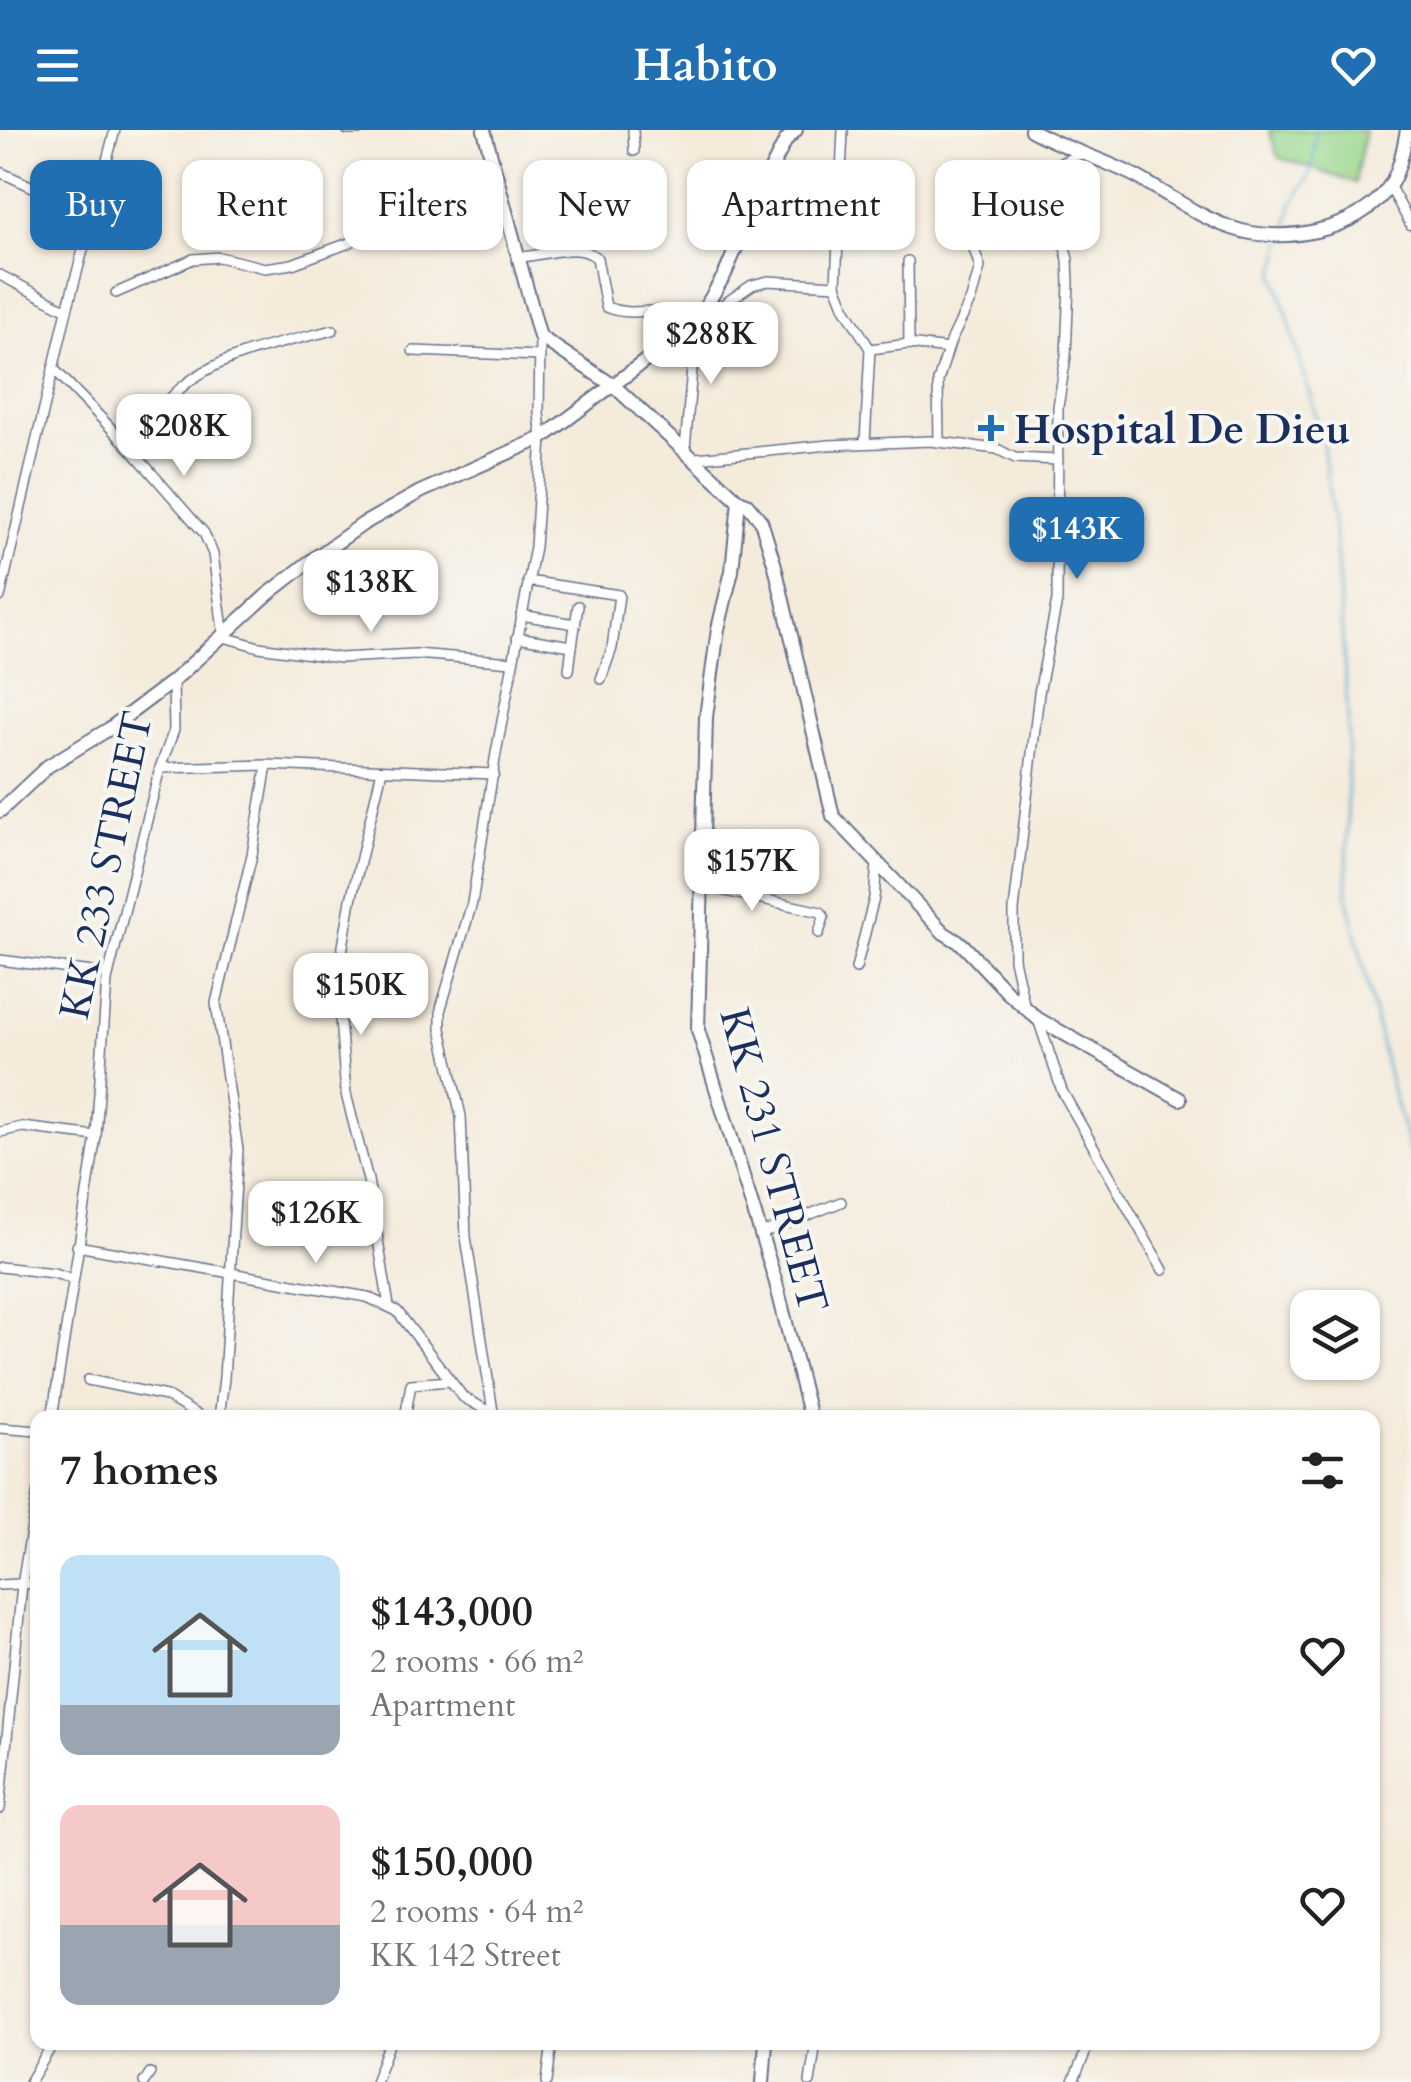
<!DOCTYPE html>
<meta charset="utf-8">
<style>
:root{--surface:#fff;--page:#f6f6f6;--text:#222;--muted:#767676;--accent:#1f6fb2}
body{margin:0;font-family:Cardo,serif;background:var(--page);color:var(--text);height:100vh;display:flex;flex-direction:column;font-size:38px;white-space:nowrap}
*{box-sizing:border-box;margin:0}
p{font-size:32px;color:var(--muted)}
.icon{flex:none;width:55px;height:55px;fill:none;stroke:currentColor;stroke-width:2;stroke-linecap:round;stroke-linejoin:round}
.map{position:relative;flex:1;overflow:hidden}
.sheet{position:absolute;left:30px;top:1280px;width:1350px;height:640px;display:flex;flex-direction:column;background:var(--surface);border-radius:20px;box-shadow:0 2px 8px #0004}
.sheet>*{flex:none}
.banner{position:absolute;left:30px;top:30px;width:1352px;height:90px;display:flex;gap:20px}
.buttons{position:absolute;left:1290px;top:1160px;display:grid;gap:20px}
.buttons a{display:grid;place-items:center;width:90px;height:90px;border-radius:20px;background:var(--surface);box-shadow:0 2px 8px #0004;font-size:50px}
.price{position:absolute;translate:-50% -85px;padding:0 22px;border-radius:20px;background:#fff;color:#222;font-size:32px;line-height:65px;filter:drop-shadow(0 2px 5px #0008)}
.price::after{content:'';position:absolute;left:50%;top:60px;width:30px;height:22px;margin-left:-15px;background:inherit;clip-path:polygon(0 0,100% 0,50% 100%)}
.price.selected{background:var(--accent);color:#fff}
ul{padding:0;list-style:none}
li{display:flex;align-items:center;gap:30px;height:250px;padding:0 30px}
li span{display:grid;place-items:center;flex:none;width:280px;height:200px;border-radius:20px;color:#555}
li>.icon{margin-inline-start:auto}
span .icon{width:120px;height:120px;fill:#fffc;stroke-width:1}
li b{font-size:42px}
h2{display:flex;justify-content:space-between;align-items:center;height:120px;padding:0 30px;font-size:42px}
.tag{padding:0 35px;border-radius:20px;background:var(--surface);box-shadow:0 2px 8px #0004;font-size:35px;line-height:90px}
.tag.selected{background:var(--accent);color:#fff}
header{display:flex;justify-content:space-between;align-items:center;height:130px;padding:0 30px;background:var(--accent);color:#fff;font-size:45px;font-weight:700}
.map>svg:first-child{display:block}
.green{fill:#9ad78b;stroke:#5a8374;stroke-width:2.5}
.lines{fill:none;stroke-linecap:round;stroke-linejoin:round}
.stream{stroke:#51a9ce;stroke-width:2.5}
.street-casing{stroke:#67718a;stroke-width:12}
.secondary-casing{stroke:#67718a;stroke-width:16}
.street{stroke:#fff;stroke-width:9}
.secondary{stroke:#fff;stroke-width:12}
.poi-dot{fill:#1f6fb2;stroke:#f6f6f2;stroke-width:4}
.labels{text-anchor:middle;stroke-width:8;stroke-linejoin:round;paint-order:stroke}
.poi-label{font-size:42px;font-weight:bold;fill:#1b2f5e;stroke:#f6f6f2;text-anchor:start}
.street-label{font-size:42px;fill:#1b2f5e;stroke:#f6f6f2}
</style>
<header><svg class="icon" aria-label="menu" viewBox="0 0 24 24"><path d="M4 6h16M4 12h16M4 18h16"/></svg>Habito<svg class="icon" aria-label="heart" viewBox="0 0 24 24"><path d="M12 20l-8-8c-3-5 5-10 8-4 3-6 11-1 8 4z"/></svg></header>
<div class="map">
<svg width="1411" height="1952" viewBox="0 0 1411 1952">
<rect width="100%" height="100%" fill="#f6f6f2"/>
<filter id="ink" filterUnits="userSpaceOnUse"><feTurbulence type="fractalNoise" baseFrequency=".01" numOctaves="2"/><feDisplacementMap in="SourceGraphic" scale="20" xChannelSelector="R" yChannelSelector="G"/><feConvolveMatrix kernelMatrix="1 2 1 2 8 2 1 2 1" color-interpolation-filters="sRGB"/></filter>
<filter id="wash" filterUnits="userSpaceOnUse"><feTurbulence type="fractalNoise" baseFrequency=".0048" numOctaves="4" result="noise"/><feDisplacementMap in="SourceGraphic" scale="40" xChannelSelector="R" yChannelSelector="G"/><feGaussianBlur stdDeviation="2.25" result="paint"/><feColorMatrix in="noise" values="0 0 0 0 0 0 0 0 0 0 0 0 0 0 0 0 0 1.4 0 .05"/><feComposite in="paint" operator="in"/></filter>
<g filter="url(#wash)">
<rect width="100%" height="100%" fill="#f5ebdb"/>
<polygon class="green" points="1269,0 1365,0 1355,53 1278,27"/>
<g class="lines">
<g class="stream">
<polyline points="1287,98 1292,75 1312,39 1316,0"/>
<polyline points="1283,111 1275,143 1322,307 1336,416 1348,587 1347,764 1390,953 1411,1027"/>
</g>
</g>
</g>
<g filter="url(#ink)">
<g class="lines">
<g class="street-casing">
<g id="street">
<polyline points="347,0 359,0"/>
<polyline points="633,0 634,21"/>
<polyline points="843,0 836,155 845,178 870,219 865,313"/>
<polyline points="0,42 94,85"/>
<polyline points="1390,57 1411,95"/>
<path d="M 519,127 C 544,127 576,110 597,128 L 606,177 C 640,191 662,168 696,193"/>
<polyline points="0,145 67,180"/>
<polyline points="116,163 193,129 219,127 265,138 292,134 349,113 387,88 495,35"/>
<polyline points="909,214 948,219"/>
<polyline points="870,219 909,214 908,131"/>
<polyline points="413,221 540,226"/>
<polyline points="53,238 129,317 204,403 213,424 224,507 259,517 340,528 416,524 512,532"/>
<polyline points="939,311 938,251 950,213 971,169 980,137 966,96"/>
<path d="M 129,317 C 146,298 161,275 181,258 C 221,223 283,213 333,200"/>
<polyline points="685,319 696,193 752,155 768,151 836,155"/>
<polyline points="696,328 829,315 930,311 997,319 1015,328 1058,330"/>
<polyline points="528,451 619,465 612,518 601,549"/>
<polyline points="0,467 67,180 115,0"/>
<polyline points="521,485 575,494"/>
<polyline points="517,507 572,516 569,540"/>
<polyline points="572,516 578,476"/>
<polyline points="160,638 267,635 494,644"/>
<polyline points="382,640 351,770 337,851 346,964 368,1050 389,1176"/>
<polyline points="702,756 821,782 824,787 819,803"/>
<polyline points="0,830 108,844"/>
<polyline points="856,838 874,768 877,734"/>
<polyline points="1024,874 1014,829 1014,780 1039,563 1057,471 1058,277 1066,226 1069,153 1068,129 1058,92 1038,43 1083,23"/>
<polyline points="1038,889 1062,961 1163,1140"/>
<polyline points="0,1002 22,997 96,1006"/>
<polyline points="761,1104 841,1072"/>
<polyline points="77,1116 367,1167 397,1181 463,1267 493,1284"/>
<polyline points="0,1137 54,1143 73,1149"/>
<polyline points="88,1250 166,1266 202,1288"/>
<polyline points="52,1288 96,1006 107,850 160,638 174,600 173,551"/>
<polyline points="219,1288 224,1248 238,1020 216,873 252,725 267,635"/>
<polyline points="405,1288 411,1254 450,1251"/>
<polyline points="494,1288 466,1107 461,986 441,899 441,878 472,773 496,623 535,417 542,308 539,284 540,207"/>
<polyline points="0,1298 38,1301"/>
<polyline points="0,1455 38,1453"/>
<polyline points="0,1679 22,1455 38,1360"/>
<polyline points="532,1912 552,1918"/>
<polyline points="30,1952 54,1912"/>
<polyline points="144,1952 150,1943"/>
<polyline points="375,1952 390,1912"/>
<polyline points="547,1952 552,1912"/>
<polyline points="810,1952 816,1912"/>
<polyline points="1073,1952 1086,1921"/>
</g>
</g>
<g class="secondary-casing">
<g id="secondary">
<polyline points="484,0 540,207 614,256 739,371 747,374 761,391 775,436 833,686 944,803 962,814 1007,862 1038,889 1180,969"/>
<path d="M 1031,0 C 1065,19 1103,29 1137,47 C 1168,64 1198,87 1232,98 C 1280,115 1357,102 1388,58 C 1400,42 1403,19 1407,0"/>
<polyline points="739,371 732,441 718,499 706,587 698,900 776,1153 810,1288"/>
<polyline points="0,681 48,636 109,599 173,551 267,465 308,433 363,394 420,362 542,308 696,193 725,144 762,57 786,10 796,0"/>
<polyline points="763,1952 766,1912"/>
</g>
</g>
<use href="#street" class="street"/>
<use href="#secondary" class="secondary"/>
</g>
</g>
<path class="poi-dot" d="M986 283h10v10h10v10h-10v10h-10v-10h-10v-10h10z"/>
<g class="labels">
<g class="poi-label">
<text x="1014" y="313">Hospital De Dieu</text>
</g>
<g class="street-label">
<text transform="translate(105 735) rotate(-78)" y="15">KK 233 STREET</text>
<text transform="translate(775 1030) rotate(75)" y="15">KK 231 STREET</text>
</g>
</g>
</svg>
<div class="buttons">
<a><svg class="icon" aria-label="layers" viewBox="0 0 24 24"><path d="M12 4l9 5-9 5-9-5zM3 14l9 5 9-5"/></svg></a>
</div>
<b class="price" style="left:711px;top:257px">$288K</b>
<b class="price" style="left:184px;top:349px">$208K</b>
<b class="price selected" style="left:1077px;top:452px">$143K</b>
<b class="price" style="left:371px;top:505px">$138K</b>
<b class="price" style="left:752px;top:784px">$157K</b>
<b class="price" style="left:361px;top:908px">$150K</b>
<b class="price" style="left:316px;top:1136px">$126K</b>
<div class="banner">
<a class="tag selected">Buy</a>
<a class="tag">Rent</a>
<a class="tag">Filters</a>
<a class="tag">New</a>
<a class="tag">Apartment</a>
<a class="tag">House</a>
</div>
<section class="sheet">
<h2>7 homes<svg class="icon" aria-label="filters" viewBox="0 0 24 24"><path d="M4 7h16M4 17h16"/><circle cx="9" cy="7" r="2"/><circle cx="15" cy="17" r="2"/></svg></h2>
<ul>
<li><span style="background:linear-gradient(#bfe0f5 75%,#9aa5b1 0)"><svg class="icon" aria-label="home" viewBox="0 0 24 24"><path d="M3 11l9-7 9 7M6 9v11h12V9"/></svg></span><div><b>$143,000</b><p>2 rooms · 66 m²</p><p>Apartment</p></div><svg class="icon" aria-label="heart" viewBox="0 0 24 24"><path d="M12 20l-8-8c-3-5 5-10 8-4 3-6 11-1 8 4z"/></svg></li>
<li><span style="background:linear-gradient(#f6c9c9 60%,#9aa5b1 0)"><svg class="icon" aria-label="home" viewBox="0 0 24 24"><path d="M3 11l9-7 9 7M6 9v11h12V9"/></svg></span><div><b>$150,000</b><p>2 rooms · 64 m²</p><p>KK 142 Street</p></div><svg class="icon" aria-label="heart" viewBox="0 0 24 24"><path d="M12 20l-8-8c-3-5 5-10 8-4 3-6 11-1 8 4z"/></svg></li>
</ul>
</section>
</div>
